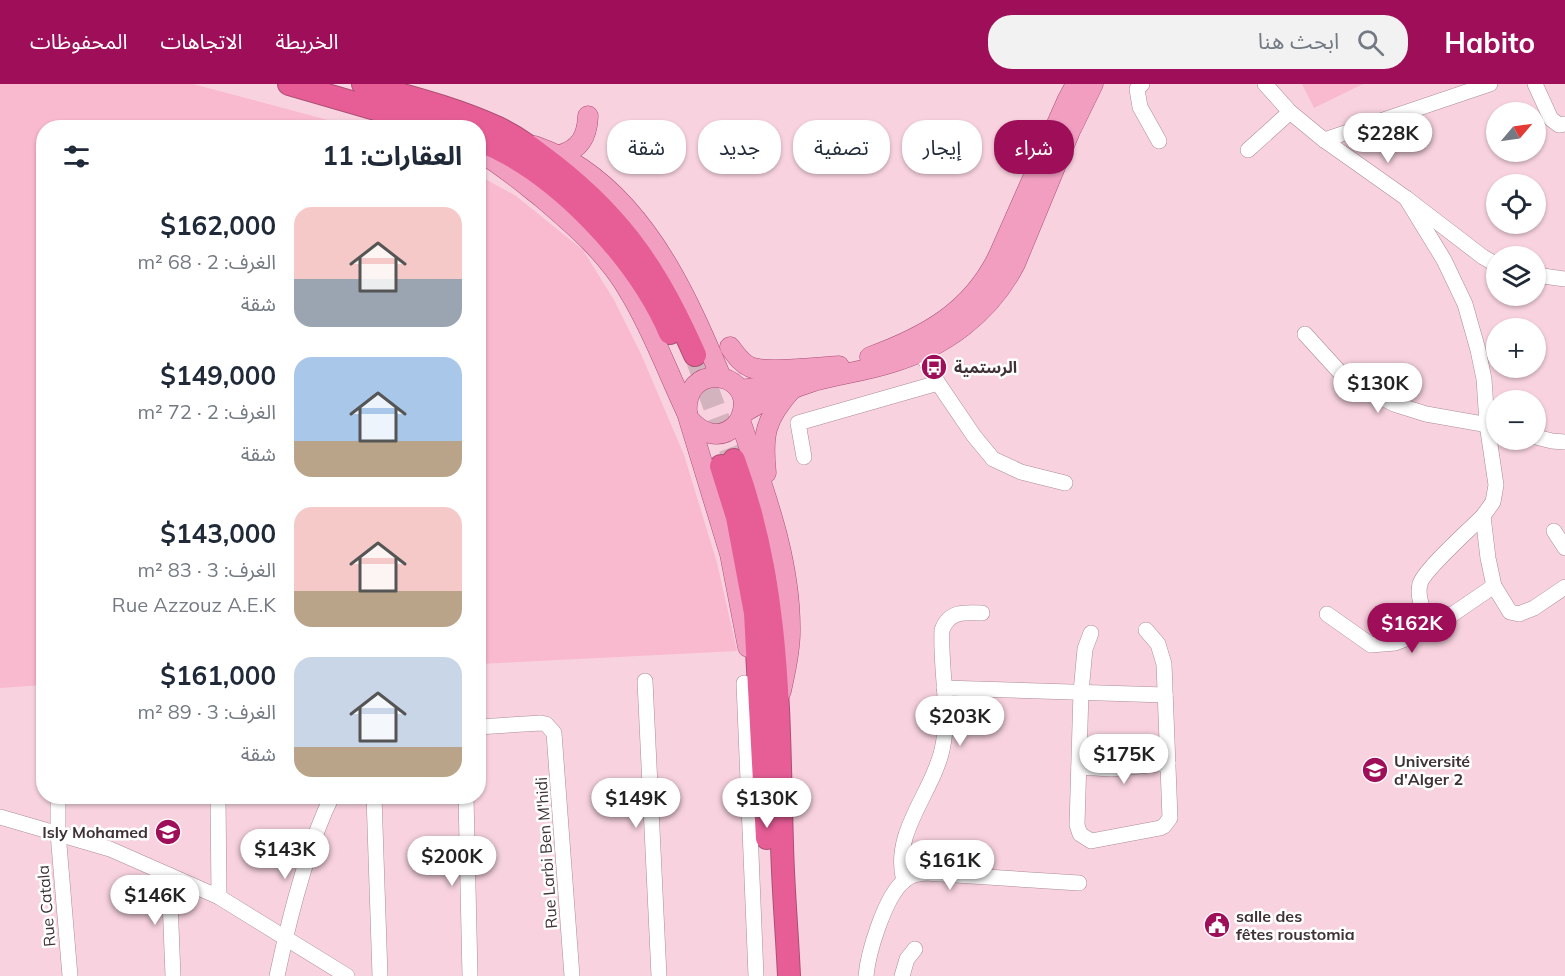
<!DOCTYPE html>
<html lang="ar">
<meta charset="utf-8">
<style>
:root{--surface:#fff;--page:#f2f2f3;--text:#1f2937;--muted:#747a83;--accent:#9e0e59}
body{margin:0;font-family:Mulish,"Noto Sans Arabic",sans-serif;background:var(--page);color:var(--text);direction:rtl;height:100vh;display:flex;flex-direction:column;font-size:22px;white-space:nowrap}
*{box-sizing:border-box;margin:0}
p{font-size:20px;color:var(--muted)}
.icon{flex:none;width:33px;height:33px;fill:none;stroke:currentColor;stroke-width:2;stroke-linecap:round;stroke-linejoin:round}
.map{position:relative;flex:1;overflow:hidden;direction:ltr}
.sheet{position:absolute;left:36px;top:36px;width:450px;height:684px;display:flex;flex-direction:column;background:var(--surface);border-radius:24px;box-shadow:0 2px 4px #0004;direction:rtl}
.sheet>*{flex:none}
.hud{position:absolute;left:504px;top:36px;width:570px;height:54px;direction:rtl;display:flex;gap:12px}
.needle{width:39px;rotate:61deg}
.fabs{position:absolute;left:1486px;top:18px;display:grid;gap:12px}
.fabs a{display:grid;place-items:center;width:60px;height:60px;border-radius:50%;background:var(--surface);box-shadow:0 2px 4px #0004;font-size:30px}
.price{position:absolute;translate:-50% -51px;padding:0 14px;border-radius:21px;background:#fff;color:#222;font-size:20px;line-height:39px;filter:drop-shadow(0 2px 3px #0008)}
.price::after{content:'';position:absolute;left:50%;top:36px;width:18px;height:14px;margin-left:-9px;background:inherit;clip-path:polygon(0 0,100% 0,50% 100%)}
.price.active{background:var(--accent);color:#fff}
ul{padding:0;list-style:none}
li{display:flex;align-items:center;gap:18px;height:150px;padding:0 24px}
li span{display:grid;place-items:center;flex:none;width:168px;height:120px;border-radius:18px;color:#555}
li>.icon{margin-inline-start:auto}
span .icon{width:72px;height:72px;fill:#fffc;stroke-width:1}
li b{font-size:26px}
h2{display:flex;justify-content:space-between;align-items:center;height:72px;padding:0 24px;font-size:26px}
.pill{padding:0 21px;border-radius:24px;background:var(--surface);box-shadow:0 2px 4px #0004;font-size:21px;line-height:54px}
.pill.active{background:var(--accent);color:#fff}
header{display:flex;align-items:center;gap:36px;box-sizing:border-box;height:84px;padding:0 30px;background:var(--accent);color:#fff}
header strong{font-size:28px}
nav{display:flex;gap:33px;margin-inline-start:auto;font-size:21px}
.search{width:420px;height:54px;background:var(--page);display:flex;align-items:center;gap:15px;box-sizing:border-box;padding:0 21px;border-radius:24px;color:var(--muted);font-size:22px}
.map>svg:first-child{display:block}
.green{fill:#f9b9ce}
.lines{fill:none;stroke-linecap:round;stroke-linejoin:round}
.highway-tunnel{stroke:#d3b3bd;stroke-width:22;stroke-dasharray:22 11;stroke-linecap:butt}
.minor-casing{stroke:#ad8b96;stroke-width:16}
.major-casing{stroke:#ac4e75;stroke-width:21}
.highway-casing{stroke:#ac4e75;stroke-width:24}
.minor{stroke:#fff;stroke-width:15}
.major{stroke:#f19ec1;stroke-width:20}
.highway{stroke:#e75e97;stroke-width:22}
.labels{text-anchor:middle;stroke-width:5;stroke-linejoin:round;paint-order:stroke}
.poi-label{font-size:16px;font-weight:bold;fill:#3f3136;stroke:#fff;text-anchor:start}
.street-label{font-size:16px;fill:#3f3136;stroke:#fff}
</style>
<header>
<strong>Habito</strong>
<div class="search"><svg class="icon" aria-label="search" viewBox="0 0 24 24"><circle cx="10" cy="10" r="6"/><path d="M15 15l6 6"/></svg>ابحث هنا</div>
<nav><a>الخريطة</a><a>الاتجاهات</a><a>المحفوظات</a></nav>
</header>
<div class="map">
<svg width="1565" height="892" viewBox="0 0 1565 892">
<rect width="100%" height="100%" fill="#f8d3df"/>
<g class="green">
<polygon points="0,0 193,0 354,43 44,44 43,601 0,604"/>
<polygon points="1302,0 1363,0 1314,24"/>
<polygon points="478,91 516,112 583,166 614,216 641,270 684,371 717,479 737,567 479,580"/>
</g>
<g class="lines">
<polyline class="highway-tunnel" points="695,271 734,376"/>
<g class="minor-casing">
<g id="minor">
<polyline points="1142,0 1137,5 1140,23 1159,57"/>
<polyline points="1265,0 1290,28 1324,56 1406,114 1483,173 1497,181"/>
<polyline points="1535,0 1551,35 1559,41 1565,40"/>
<polyline points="1324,56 1490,0"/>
<polyline points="1248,66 1290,28"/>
<polyline points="1406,114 1444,176 1465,220 1478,266 1484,295 1487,340 1496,401 1493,418 1483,432 1488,474 1494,502 1510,528 1519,530 1534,524 1565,503"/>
<polyline points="1536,191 1565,195"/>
<polyline points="1305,250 1345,294 1394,320 1426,330 1494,342"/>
<polyline points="921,268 938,299 974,352 993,375 1021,388 1065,399"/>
<polyline points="1536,353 1552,357 1565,358"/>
<polyline points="804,373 798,339 938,299"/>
<polyline points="1554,447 1565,464"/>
<polyline points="1327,530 1371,561 1395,559 1431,545 1494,502"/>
<path d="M 1431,545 C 1426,531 1416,515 1420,500 C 1423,487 1471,444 1483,432"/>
<polyline points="1091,549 1085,565 1081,608 1077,741 1080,750 1091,757 1160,744 1164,742 1170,734 1164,580 1158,560 1146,546"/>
<polyline points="645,597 659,892"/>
<polyline points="744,599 756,892"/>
<polyline points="944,604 1165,611"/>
<polyline points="478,643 541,639 546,640 554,649 572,892"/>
<polyline points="1079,683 1111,685 1168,679"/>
<polyline points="58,712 58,749 70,892"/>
<polyline points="218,712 219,813"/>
<polyline points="374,712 380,892"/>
<polyline points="466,712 470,892"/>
<polyline points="0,733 110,765 219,813 347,892"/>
<polyline points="169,791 173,892"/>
<path d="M 904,797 C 891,749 932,710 942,666 C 951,627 940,586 942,546 C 949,527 964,528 982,529"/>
<path d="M 277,892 C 289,835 306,765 332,712"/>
<path d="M 866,892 C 868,869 885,812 904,797 C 910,791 917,790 925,789 L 1079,799"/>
<polyline points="902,892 907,875 915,865"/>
</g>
</g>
<g class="major-casing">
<g id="major">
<path d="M 535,62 C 551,68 566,74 581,84 C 652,132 689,217 721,293"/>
<path d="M 478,67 C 501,80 521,97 541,113 C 575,142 608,170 630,209 C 653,247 668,289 687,329"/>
<path d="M 560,71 C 580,65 587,53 588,32"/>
<path d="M 730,263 C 736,271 741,279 750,283 C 767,290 818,283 839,282"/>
<path d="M 870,273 C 925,253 971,228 998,173 L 1067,17 L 1076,0"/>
<polyline points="740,306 784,300"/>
<path d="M 743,329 C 765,315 789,305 814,297 C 839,290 865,287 890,279 C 944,263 989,230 1015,180 L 1070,47 L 1093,0"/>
<path d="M 690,336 C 702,350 720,356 735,342 C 739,338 742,332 743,326 C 751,286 683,278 687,329 L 730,470 L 748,563"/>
<path d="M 740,336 C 763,404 791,475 790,548 C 790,568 785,588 781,607"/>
<path d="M 766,389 C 762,351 765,335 791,306"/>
</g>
</g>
<g class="highway-casing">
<g id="highway">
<polyline points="289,0 441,44"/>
<path d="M 363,0 C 409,13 455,24 498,44 C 519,54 537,68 555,82 C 625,137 660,191 695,271"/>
<path d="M 478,56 C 556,86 637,173 670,249"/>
<path d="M 734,376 C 781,503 778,627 782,760 C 783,804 787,848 789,892"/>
<polyline points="721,382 737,433 755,529 767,754"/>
</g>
</g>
<use href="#minor" class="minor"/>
<use href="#major" class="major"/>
<use href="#highway" class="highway"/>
</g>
<defs>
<g id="bus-disc" transform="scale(1.35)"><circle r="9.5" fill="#9e0e59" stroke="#fff"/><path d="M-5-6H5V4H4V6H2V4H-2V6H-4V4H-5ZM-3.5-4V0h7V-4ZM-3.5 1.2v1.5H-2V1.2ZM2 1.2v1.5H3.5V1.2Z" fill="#fff"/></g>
<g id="university-disc" transform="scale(1.35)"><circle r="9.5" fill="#9e0e59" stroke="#fff"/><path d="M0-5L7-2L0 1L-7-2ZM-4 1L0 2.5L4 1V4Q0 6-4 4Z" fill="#fff"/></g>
<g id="school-disc" transform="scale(1.35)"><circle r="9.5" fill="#9e0e59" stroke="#fff"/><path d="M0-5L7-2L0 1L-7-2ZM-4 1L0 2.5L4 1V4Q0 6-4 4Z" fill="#fff"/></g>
<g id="civic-disc" transform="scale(1.35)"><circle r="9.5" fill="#9e0e59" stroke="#fff"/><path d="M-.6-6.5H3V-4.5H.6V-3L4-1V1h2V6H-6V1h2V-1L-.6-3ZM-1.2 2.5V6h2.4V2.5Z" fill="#fff"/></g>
</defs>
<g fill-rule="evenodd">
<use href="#bus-disc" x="934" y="283"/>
<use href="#university-disc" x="1375" y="686"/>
<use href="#school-disc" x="168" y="748"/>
<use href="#civic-disc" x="1217" y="841"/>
</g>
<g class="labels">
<g class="poi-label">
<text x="954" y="289">الرستمية</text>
<text x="1394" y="683">Université<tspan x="1394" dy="18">d'Alger 2</tspan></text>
<text x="148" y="754" text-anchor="end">Isly Mohamed</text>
<text x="1236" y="838">salle des<tspan x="1236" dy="18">fêtes roustomia</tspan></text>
</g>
<g class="street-label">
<text transform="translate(546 769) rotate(-94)" y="6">Rue Larbi Ben M'hidi</text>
<text transform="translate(46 822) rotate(-95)" y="6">Rue Catala</text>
</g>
</g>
</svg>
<div class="fabs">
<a><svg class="needle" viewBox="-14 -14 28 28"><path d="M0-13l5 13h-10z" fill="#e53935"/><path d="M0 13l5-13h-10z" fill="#747a83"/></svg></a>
<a><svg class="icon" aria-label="locate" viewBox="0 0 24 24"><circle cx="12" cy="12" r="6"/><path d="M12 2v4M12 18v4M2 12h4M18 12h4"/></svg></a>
<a><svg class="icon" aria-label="layers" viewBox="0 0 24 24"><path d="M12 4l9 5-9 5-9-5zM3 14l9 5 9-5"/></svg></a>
<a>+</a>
<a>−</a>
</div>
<b class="price" style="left:1388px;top:80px">$228K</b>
<b class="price" style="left:1378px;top:330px">$130K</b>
<b class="price active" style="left:1412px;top:570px">$162K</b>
<b class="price" style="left:960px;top:663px">$203K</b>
<b class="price" style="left:1124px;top:701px">$175K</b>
<b class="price" style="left:636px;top:745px">$149K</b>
<b class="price" style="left:767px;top:745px">$130K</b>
<b class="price" style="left:285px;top:796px">$143K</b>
<b class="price" style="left:452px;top:803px">$200K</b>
<b class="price" style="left:950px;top:807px">$161K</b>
<b class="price" style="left:155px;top:842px">$146K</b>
<div class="hud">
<a class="pill active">شراء</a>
<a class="pill">إيجار</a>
<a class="pill">تصفية</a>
<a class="pill">جديد</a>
<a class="pill">شقة</a>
</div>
<section class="sheet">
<h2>العقارات: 11<svg class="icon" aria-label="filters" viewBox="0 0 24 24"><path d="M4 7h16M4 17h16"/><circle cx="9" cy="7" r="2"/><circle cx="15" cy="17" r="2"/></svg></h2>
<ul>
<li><span style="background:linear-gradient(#f6c9c9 60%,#9aa5b1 0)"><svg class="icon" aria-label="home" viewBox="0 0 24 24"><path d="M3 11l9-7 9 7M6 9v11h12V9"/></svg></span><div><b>$162,000</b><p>الغرف: 2 · 68 m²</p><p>شقة</p></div></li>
<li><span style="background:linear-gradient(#a9c7e8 70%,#b9a48a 0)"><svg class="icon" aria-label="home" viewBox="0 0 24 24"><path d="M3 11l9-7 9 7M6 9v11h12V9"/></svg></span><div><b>$149,000</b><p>الغرف: 2 · 72 m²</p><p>شقة</p></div></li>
<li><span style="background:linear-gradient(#f6c9c9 70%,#b9a48a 0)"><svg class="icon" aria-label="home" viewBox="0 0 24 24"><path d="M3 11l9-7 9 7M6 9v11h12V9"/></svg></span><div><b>$143,000</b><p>الغرف: 3 · 83 m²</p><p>Rue Azzouz A.E.K</p></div></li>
<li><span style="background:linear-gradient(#c9d6e8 75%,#b9a48a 0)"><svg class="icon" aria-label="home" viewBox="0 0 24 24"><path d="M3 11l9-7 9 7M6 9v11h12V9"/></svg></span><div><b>$161,000</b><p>الغرف: 3 · 89 m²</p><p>شقة</p></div></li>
</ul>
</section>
</div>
